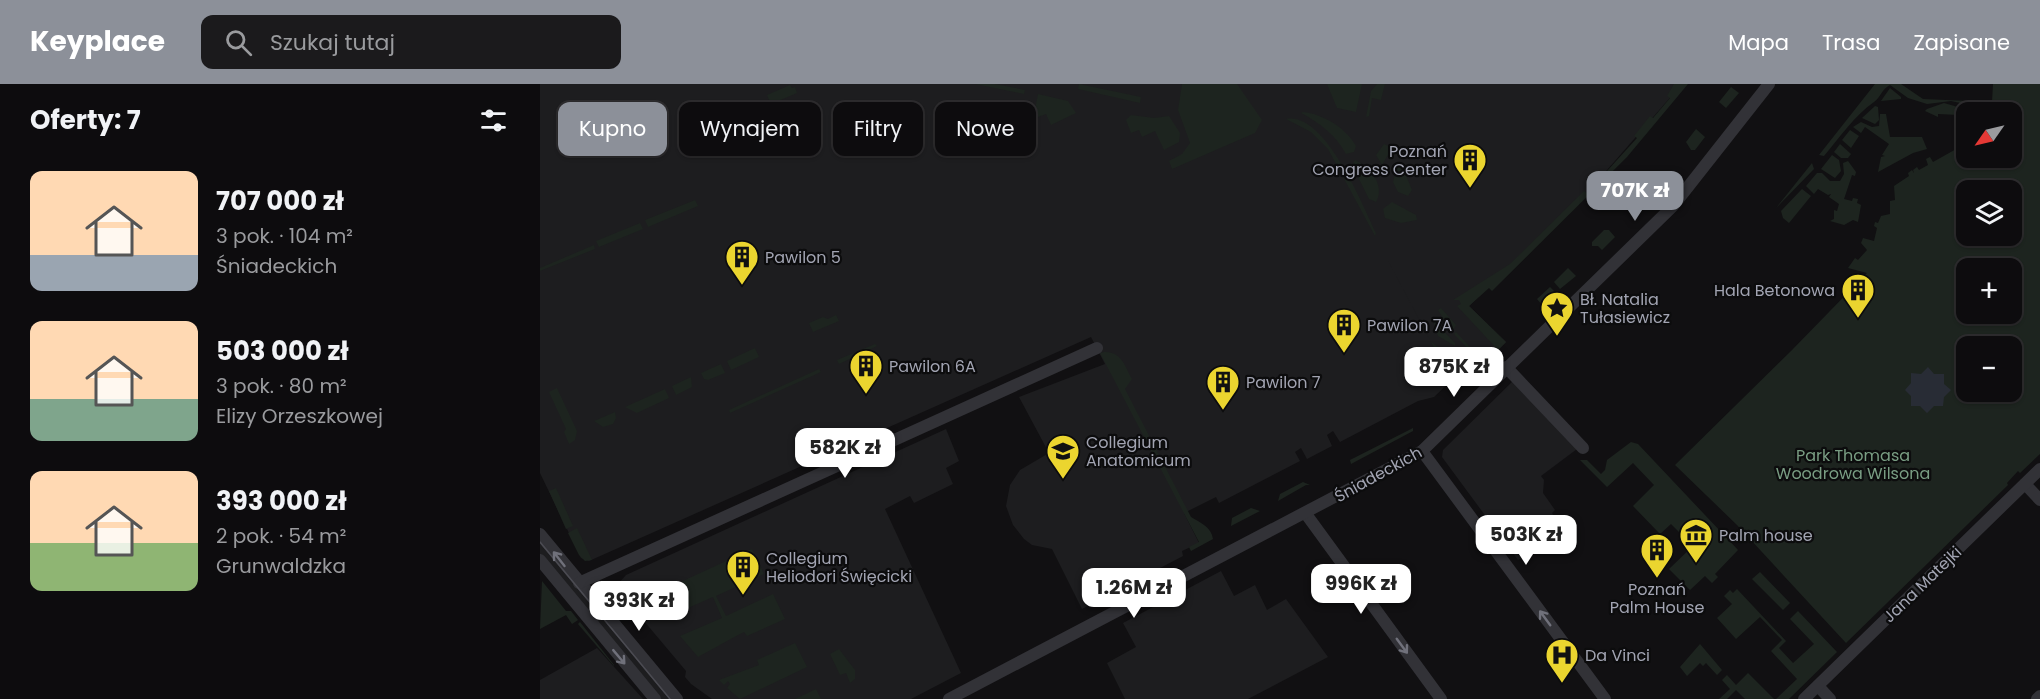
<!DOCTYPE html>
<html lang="pl">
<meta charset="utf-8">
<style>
:root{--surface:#0d0c0e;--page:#1b1a1c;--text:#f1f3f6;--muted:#9a9b9e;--line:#2d2c2e;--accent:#8c9099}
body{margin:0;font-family:Poppins,sans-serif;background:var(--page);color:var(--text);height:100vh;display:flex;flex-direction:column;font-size:22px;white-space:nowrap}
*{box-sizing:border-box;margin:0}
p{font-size:20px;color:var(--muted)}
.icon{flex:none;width:33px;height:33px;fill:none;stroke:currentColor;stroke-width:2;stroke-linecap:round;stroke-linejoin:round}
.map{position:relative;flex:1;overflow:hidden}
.panel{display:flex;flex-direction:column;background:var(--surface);width:540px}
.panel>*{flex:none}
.banner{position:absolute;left:18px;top:18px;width:570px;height:54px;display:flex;gap:12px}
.needle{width:39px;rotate:236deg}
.buttons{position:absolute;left:1416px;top:18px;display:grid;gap:12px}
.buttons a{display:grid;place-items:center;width:66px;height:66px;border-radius:12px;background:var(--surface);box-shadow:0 2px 4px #0004,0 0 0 2px var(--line);font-size:30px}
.price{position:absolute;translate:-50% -51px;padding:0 14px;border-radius:12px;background:#fff;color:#222;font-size:20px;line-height:39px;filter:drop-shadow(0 2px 3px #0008)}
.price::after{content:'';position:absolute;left:50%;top:36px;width:18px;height:14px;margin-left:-9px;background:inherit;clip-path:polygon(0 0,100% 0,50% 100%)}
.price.active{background:var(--accent);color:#fff}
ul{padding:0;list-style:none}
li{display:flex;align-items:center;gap:18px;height:150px;padding:0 30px}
li span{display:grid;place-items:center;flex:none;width:168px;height:120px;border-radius:12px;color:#555}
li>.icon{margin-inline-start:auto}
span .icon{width:72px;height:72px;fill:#fffc;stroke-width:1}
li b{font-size:26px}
h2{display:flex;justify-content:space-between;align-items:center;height:72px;padding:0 30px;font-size:26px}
.pill{padding:0 21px;border-radius:12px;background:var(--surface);box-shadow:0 2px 4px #0004,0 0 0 2px var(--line);font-size:21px;line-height:54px}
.pill.active{background:var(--accent);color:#fff}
header{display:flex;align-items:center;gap:36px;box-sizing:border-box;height:84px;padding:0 30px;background:var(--accent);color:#fff}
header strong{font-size:28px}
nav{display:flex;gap:33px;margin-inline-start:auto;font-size:21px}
.search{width:420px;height:54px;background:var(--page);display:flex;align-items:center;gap:15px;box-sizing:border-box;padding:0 21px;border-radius:12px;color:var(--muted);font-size:22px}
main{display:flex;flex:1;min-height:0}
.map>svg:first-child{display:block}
.built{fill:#1d1d1f}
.green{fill:#1d241f;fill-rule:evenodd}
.water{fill:#282c35}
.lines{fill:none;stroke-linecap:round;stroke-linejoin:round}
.minor{stroke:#323237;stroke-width:12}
.tram{stroke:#4b4b52;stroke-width:1.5}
.oneway{stroke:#70717b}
.labels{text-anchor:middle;stroke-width:4.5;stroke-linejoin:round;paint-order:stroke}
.poi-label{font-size:16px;fill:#a2a4b2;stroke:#0c0c0d;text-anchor:start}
.park-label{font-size:16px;fill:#799d83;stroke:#0c0c0d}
.street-label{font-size:16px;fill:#a2a4b2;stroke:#0c0c0d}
</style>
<header>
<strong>Keyplace</strong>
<div class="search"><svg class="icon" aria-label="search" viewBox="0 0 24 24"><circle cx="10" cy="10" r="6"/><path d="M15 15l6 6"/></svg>Szukaj tutaj</div>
<nav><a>Mapa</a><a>Trasa</a><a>Zapisane</a></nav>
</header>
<main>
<section class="panel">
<h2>Oferty: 7<svg class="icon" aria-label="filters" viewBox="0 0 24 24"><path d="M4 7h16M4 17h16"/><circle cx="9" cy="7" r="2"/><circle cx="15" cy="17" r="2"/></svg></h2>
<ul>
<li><span style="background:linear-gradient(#ffd9b3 70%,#9aa5b1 0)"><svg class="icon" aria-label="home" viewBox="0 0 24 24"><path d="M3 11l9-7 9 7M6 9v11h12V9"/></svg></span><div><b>707 000 zł</b><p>3 pok. · 104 m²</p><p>Śniadeckich</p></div></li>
<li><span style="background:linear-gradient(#ffd9b3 65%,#7fa58c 0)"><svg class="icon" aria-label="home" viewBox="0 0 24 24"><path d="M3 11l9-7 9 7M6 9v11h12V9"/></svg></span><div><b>503 000 zł</b><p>3 pok. · 80 m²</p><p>Elizy Orzeszkowej</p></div></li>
<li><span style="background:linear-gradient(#ffd9b3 60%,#8fb573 0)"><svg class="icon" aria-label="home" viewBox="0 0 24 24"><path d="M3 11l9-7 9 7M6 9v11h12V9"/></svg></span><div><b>393 000 zł</b><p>2 pok. · 54 m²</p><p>Grunwaldzka</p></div></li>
</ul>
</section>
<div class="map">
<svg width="1500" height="615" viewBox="0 0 1500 615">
<rect width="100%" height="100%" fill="#111012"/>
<g class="built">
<polygon points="0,0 1142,0 1047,109 929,222 966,258 953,272 945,264 894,313 878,317 800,358 793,347 787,351 792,362 767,375 761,364 755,368 760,377 679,419 676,413 644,429 659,459 642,467 643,472 542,525 512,465 492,461 484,455 473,441 466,422 470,401 480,386 509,369 479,313 565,280 551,253 49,477 41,474 0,389"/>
<polygon points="978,292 1041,362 1001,392 1004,396 1003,409 1015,426 1012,429 1027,450 978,476 902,373 903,366"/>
<polygon points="406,345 419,377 406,384 413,400 374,419 370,412 345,425 421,589 371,615 172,615 151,600 145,593 146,587 88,518 79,516 75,509 77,501 86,491"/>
<polygon points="0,454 134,615 119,615 0,471"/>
<polygon points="681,487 694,512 715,501 727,526 746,515 788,573 708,615 585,615 567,579 596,563 583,539"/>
<polygon points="57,564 103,615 0,615 0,596"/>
</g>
<g class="green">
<polygon points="435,0 455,0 485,6 484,10"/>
<polygon points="539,0 601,13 600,19 538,5"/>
<polygon points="642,0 697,0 722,36 715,49 632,85 629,77 642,70 650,59 638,26"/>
<polygon points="787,0 822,0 816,28 797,24"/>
<polygon points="837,0 845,0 841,16 832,14 829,32 826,33 831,7"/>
<polygon points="1134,0 1148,0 1087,73 952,207 949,204 929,222 966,258 958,266 917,222 921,220 919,216 913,216 970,180 1044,107 1047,109 1097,54 1094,52 1110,32 1113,34 1130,14 1127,12"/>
<path d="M 1335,0 L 1361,0 L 1383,15 L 1452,18 L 1453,0 L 1500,0 L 1500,370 L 1480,389 L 1478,387 L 1467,399 L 1468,401 L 1306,559 L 1197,441 L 1135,381 L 1252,266 L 1327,189 L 1308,184 L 1315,174 L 1318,176 L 1327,166 L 1321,159 L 1323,154 L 1334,157 L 1337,144 L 1334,142 L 1335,138 L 1338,139 L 1341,132 L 1350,130 L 1350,117 L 1355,116 L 1354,102 L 1369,92 L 1368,89 L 1372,86 L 1374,89 L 1373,86 L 1377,83 L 1379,86 L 1388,81 L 1386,75 L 1390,73 L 1393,78 L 1418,64 L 1419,43 L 1415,43 L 1419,31 L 1398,30 L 1398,33 L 1385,27 L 1387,25 L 1404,19 L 1425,25 L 1426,74 L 1472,74 L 1472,28 L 1437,28 L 1425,20 L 1411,17 L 1387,20 L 1368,14 L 1350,1 C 1342,5 1340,14 1334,18 C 1314,32 1300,53 1284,72 L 1279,71 ZM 1426,106 L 1472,106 L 1472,152 L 1426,152 ZM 1426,184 L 1472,184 L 1472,230 L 1426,230 ZM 1426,262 L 1472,262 L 1472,308 L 1426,308 Z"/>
<polygon points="250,1 252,4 255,3 257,9 231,20 227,11"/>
<polygon points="1191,3 1199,9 1186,24 1179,18"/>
<polygon points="1350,4 1361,13 1361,15 1341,17"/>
<polygon points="498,10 528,17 536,29 511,41 506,30 493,35"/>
<polygon points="212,17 216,26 192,36 189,27"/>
<polygon points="1335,22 1338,23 1339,36 1335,40 1322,34"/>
<path d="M 763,28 C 783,30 806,44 816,62 L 814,68 L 806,70 C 795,50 781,40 761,29 Z"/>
<polygon points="1340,30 1346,30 1350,53 1382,53 1387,65 1373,69 1338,88 1341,73 1345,72 1342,71 1349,60 1325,43 1321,49 1313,43 1321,38 1332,43 1339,42"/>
<polygon points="591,31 614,34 629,32 640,49 639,58 624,66 615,47 602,53 599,46 591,49 586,36"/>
<path d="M 746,35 C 785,27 823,122 836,149 L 835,152 L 788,65 L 771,48 Z"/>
<polygon points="207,42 217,64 211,67 202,45"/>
<polygon points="1156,45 1165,53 1155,66 1151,66 1146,58"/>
<polygon points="1310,46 1319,52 1311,64 1302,56"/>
<polygon points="844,60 848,62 849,69 842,81 836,71"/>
<polygon points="1300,60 1311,70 1308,74 1301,74 1294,68"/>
<polygon points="1292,71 1299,76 1301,87 1295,94 1281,85"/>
<path d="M 815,76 C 829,83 846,101 836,118 L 829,115 L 812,81 Z"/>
<polygon points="1308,77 1316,88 1315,92 1312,91 1304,115 1312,117 1313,114 1318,115 1317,119 1321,121 1318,138 1313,136 1304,141 1290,137 1294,135 1294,126 1297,127 1299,120 1289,113 1291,110 1288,111 1278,105 1274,110 1266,102 1277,89 1282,89 1290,97 1300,97 1304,90 1303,79"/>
<polygon points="1272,79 1274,85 1236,124"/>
<polygon points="857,82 863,84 872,106 868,112 858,108 853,98"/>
<polygon points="1126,88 1133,94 1118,110 1112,103"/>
<polygon points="1262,105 1271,112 1249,139 1243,134 1241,127"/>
<polygon points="1101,108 1102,110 1091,122 1078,121 1088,111 1093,115"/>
<polygon points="1107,109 1114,115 1098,130 1093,124"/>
<polygon points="155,116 158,122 108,143 105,136"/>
<polygon points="852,118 876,131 877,136 861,139 845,134 843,125"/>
<polygon points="100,139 103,145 59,163 56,157"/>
<polygon points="1064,146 1069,146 1075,153 1062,166 1058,162 1052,162 1052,158"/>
<polygon points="54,161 55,165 0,187 0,184"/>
<path d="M 844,169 L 890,256 C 900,269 935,275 928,294 L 922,297 L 915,293 L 919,289 L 898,271 Z"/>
<polygon points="1028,184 1036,192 1020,205 1014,198"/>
<polygon points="1010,203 1017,210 1003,222 997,215"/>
<polygon points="901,224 916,241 912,248 898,226"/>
<polygon points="296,231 299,237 273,248 269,239 283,233 288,235"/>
<polygon points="893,236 915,259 915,262 898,252"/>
<polygon points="916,248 938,272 945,266 949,273 943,276 937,274 914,250"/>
<polygon points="335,260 337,262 299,280 297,276"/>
<polygon points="215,264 219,273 191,286 187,277"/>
<path d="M 564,268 C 581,267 585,282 592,295 L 585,305 L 651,433 C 661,439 671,443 673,455 L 651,467 L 649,463 L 659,458 L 560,269 Z"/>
<polygon points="181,280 185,289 168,296 164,295 161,289"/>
<polygon points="279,285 281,288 190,329 189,326"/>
<polygon points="151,293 152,303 136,311 132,302"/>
<polygon points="17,304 37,347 35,356 29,360 24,348 26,345 9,308"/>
<polygon points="125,305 129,314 97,329 85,323"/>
<polygon points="75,328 76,334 73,340 63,343 54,337"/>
<polygon points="873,344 873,347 811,380 810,376"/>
<polygon points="1091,358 1098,360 1198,466 1175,490 1178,493 1172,499 1165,492 1150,506 1129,485 1153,462 1131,440 1120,450 1093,422 1114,401 1093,379 1067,403 1040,376 1047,376 1061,390 1065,386 1067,376"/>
<polygon points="763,398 770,401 766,401 738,417 740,410"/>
<polygon points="16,404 33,442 26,445 9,407"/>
<polygon points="711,424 720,427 691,442 692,434"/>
<polygon points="37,444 52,476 45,477 39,471 28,449"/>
<polygon points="212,465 224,490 176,512 186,532 233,510 245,535 207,552 204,548 198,551 158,573 140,552 182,534 173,513 125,534 114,522 117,509"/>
<polygon points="1220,488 1250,519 1243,526 1212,495"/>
<polygon points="2,497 26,527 31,527 38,536 32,540 26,531 0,545"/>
<polygon points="1197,505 1246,557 1239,564 1253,579 1274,560 1250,535 1258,527 1297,568 1249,615 1236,615 1257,595 1231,567 1242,556 1220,533 1196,555 1177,534 1192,520 1184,512 1190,506 1193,509"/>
<polygon points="40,538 74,581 74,582 38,540"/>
<polygon points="255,559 267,583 200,615 187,604 190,600 188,597 184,601 179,596 219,581 217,576"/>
<polygon points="1160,560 1182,586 1177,591 1166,579 1163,582 1160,579 1147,592 1140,583"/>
<polygon points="299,565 315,586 315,595 310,599 306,589 300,591 290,570"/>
<polygon points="1208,589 1234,615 1205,615 1196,606 1187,615 1179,615 1190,605 1182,596 1187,591 1196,601"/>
<polygon points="276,605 281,615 255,615"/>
</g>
<polygon class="water" points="1388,283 1394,290 1404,290 1404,300 1411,306 1404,313 1403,322 1394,322 1387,329 1380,322 1371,322 1371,312 1365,306 1371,299 1371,289 1381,290"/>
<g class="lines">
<g class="minor">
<polyline points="966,283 1043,364"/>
<polyline points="882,367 1065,615"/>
<polyline points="1485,400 1500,416"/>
<polyline points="766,430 901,615"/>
<polyline points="0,450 137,615"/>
<polyline points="0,476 115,615"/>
<polyline points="39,499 557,264"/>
<polyline points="1278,602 1290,615"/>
<polyline points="409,615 882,367 1133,122 1229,0"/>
<polyline points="1264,615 1500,385"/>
<polyline points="1497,615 1500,612"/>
</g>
<polyline class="tram" points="0,458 130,615"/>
</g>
<defs><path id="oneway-shaft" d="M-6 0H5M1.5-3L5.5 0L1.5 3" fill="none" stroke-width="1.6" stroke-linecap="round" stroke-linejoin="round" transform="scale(1.5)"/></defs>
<g class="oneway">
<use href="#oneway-shaft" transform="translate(19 475) rotate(-128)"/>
<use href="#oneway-shaft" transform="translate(1005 534) rotate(-126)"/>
<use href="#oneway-shaft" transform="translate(862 562) rotate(54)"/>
<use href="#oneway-shaft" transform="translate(79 573) rotate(50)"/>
</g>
<defs>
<g id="building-pin" transform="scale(1.725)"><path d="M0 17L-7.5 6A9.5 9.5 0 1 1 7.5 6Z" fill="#ebd52f" stroke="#0c0c0d"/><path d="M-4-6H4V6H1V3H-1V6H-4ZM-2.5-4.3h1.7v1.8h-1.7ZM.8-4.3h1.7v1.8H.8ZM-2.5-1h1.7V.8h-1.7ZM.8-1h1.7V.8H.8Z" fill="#111"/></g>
<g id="sight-pin" transform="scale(1.725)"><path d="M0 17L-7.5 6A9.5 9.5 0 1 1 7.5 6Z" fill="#ebd52f" stroke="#0c0c0d"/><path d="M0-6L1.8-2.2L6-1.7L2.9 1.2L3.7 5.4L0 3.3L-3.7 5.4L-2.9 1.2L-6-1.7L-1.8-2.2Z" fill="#111"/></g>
<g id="university-pin" transform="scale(1.725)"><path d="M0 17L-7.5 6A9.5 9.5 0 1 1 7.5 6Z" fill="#ebd52f" stroke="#0c0c0d"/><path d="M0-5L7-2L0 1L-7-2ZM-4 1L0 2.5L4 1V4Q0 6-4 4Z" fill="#111"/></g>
<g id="museum-pin" transform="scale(1.725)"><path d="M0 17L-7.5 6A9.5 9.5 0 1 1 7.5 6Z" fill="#ebd52f" stroke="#0c0c0d"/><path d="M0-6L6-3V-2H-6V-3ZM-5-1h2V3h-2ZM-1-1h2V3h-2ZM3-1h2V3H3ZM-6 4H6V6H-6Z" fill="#111"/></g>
<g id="hospital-pin" transform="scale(1.725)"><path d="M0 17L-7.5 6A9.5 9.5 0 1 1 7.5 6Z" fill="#ebd52f" stroke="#0c0c0d"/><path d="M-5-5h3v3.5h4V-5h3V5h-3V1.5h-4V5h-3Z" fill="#111"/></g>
</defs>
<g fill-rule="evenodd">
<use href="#building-pin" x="930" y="76"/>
<use href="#building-pin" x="202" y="173"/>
<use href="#building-pin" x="1318" y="206"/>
<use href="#sight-pin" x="1017" y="224"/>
<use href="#building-pin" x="804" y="241"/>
<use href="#building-pin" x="326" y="282"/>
<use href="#building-pin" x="683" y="298"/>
<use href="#university-pin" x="523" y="367"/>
<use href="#museum-pin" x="1156" y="451"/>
<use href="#building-pin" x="1117" y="466"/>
<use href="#building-pin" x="203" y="483"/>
<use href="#hospital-pin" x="1022" y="571"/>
</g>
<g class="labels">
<g class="poi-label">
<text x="907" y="73" text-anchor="end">Poznań<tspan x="907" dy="18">Congress Center</tspan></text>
<text x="225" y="179">Pawilon 5</text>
<text x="1295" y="212" text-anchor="end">Hala Betonowa</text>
<text x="1040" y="221">Bł. Natalia<tspan x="1040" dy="18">Tułasiewicz</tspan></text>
<text x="827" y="247">Pawilon 7A</text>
<text x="349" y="288">Pawilon 6A</text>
<text x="706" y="304">Pawilon 7</text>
<text x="546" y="364">Collegium<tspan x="546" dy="18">Anatomicum</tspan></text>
<text x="1179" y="457">Palm house</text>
<text x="226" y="480">Collegium<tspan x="226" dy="18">Heliodori Święcicki</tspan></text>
<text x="1117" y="511" text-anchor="middle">Poznań<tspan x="1117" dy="18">Palm House</tspan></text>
<text x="1045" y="577">Da Vinci</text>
</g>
<g class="park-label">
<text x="1313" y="377">Park Thomasa<tspan x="1313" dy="18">Woodrowa Wilsona</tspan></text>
</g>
<g class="street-label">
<text transform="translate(838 390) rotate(-29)" y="6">Śniadeckich</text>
<text transform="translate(1382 500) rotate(-44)" y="6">Jana Matejki</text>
</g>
</g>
</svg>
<div class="buttons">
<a><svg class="needle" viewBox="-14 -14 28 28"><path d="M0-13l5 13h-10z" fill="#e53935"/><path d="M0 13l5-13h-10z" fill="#9a9b9e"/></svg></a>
<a><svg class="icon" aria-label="layers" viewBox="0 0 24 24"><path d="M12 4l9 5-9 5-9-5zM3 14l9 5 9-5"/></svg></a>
<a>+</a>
<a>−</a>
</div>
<b class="price active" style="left:1095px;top:138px">707K zł</b>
<b class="price" style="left:914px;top:314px">875K zł</b>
<b class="price" style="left:305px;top:395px">582K zł</b>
<b class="price" style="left:986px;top:482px">503K zł</b>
<b class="price" style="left:821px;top:531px">996K zł</b>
<b class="price" style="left:594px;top:535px">1.26M zł</b>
<b class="price" style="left:99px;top:548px">393K zł</b>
<div class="banner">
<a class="pill active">Kupno</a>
<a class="pill">Wynajem</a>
<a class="pill">Filtry</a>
<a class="pill">Nowe</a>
</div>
</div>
</main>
